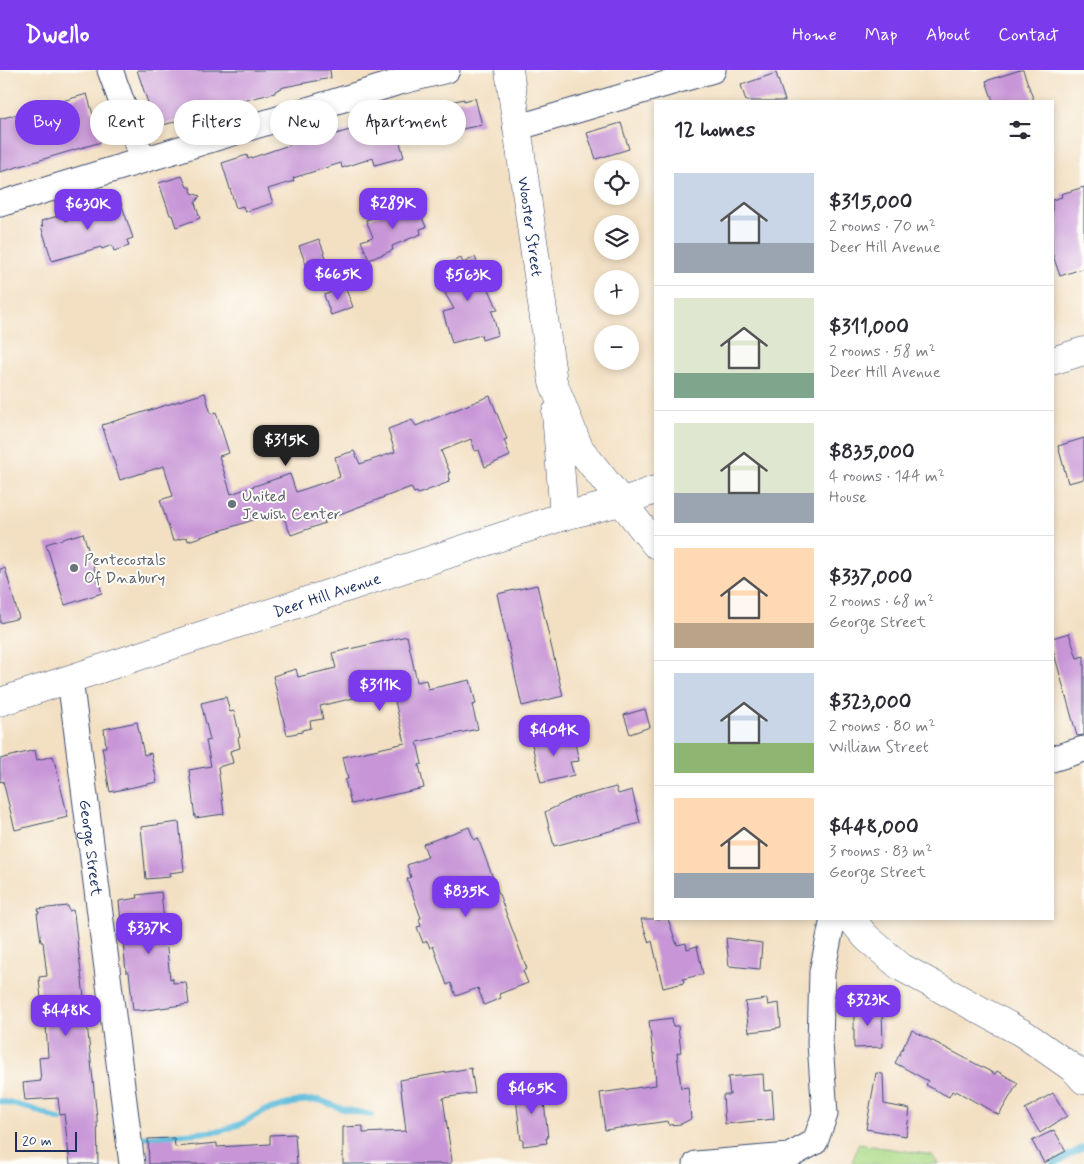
<!DOCTYPE html>
<meta charset="utf-8">
<style>
:root{--surface:#fff;--page:#f7f7f7;--text:#2b2b33;--muted:#7c7c81;--line:#e1e1e2;--accent:#7c3aed}
body{margin:0;font-family:Mynerve,sans-serif;background:var(--page);color:var(--text);height:100vh;display:flex;flex-direction:column;font-size:19px;white-space:nowrap}
*{box-sizing:border-box;margin:0}
p{font-size:16px;color:var(--muted)}
.icon{flex:none;width:28px;height:28px;fill:none;stroke:currentColor;stroke-width:2;stroke-linecap:round;stroke-linejoin:round}
.map{position:relative;flex:1;overflow:hidden}
.sheet{position:absolute;left:654px;top:30px;width:400px;height:820px;display:flex;flex-direction:column;background:var(--surface);border-radius:0px;box-shadow:0 2px 8px #0003}
.sheet>*{flex:none}
.banner{position:absolute;left:15px;top:30px;width:475px;height:45px;display:flex;gap:10px}
.fabs{position:absolute;left:594px;top:90px;display:grid;gap:10px}
.fabs a{display:grid;place-items:center;width:45px;height:45px;border-radius:50%;background:var(--surface);box-shadow:0 2px 8px #0003;font-size:25px}
.scale{position:absolute;left:15px;bottom:12px;width:62px;box-sizing:border-box;padding-left:5px;border:2px solid #1b2f5e;border-top:0;font-size:14px;line-height:18px;white-space:nowrap;color:#1b2f5e;-webkit-text-stroke:4px #fdfcf7;paint-order:stroke}
.price{position:absolute;translate:-50% -42px;padding:0 11px;border-radius:10px;background:var(--accent);color:#fff;font-size:16px;line-height:32px;filter:drop-shadow(0 1px 2px #0008)}
.price::after{content:'';position:absolute;left:50%;top:30px;width:15px;height:11px;margin-left:-8px;background:inherit;clip-path:polygon(0 0,100% 0,50% 100%)}
.price.active{background:#222;color:#fff}
ul{padding:0;list-style:none}
li{display:flex;align-items:center;gap:15px;height:125px;padding:0 20px}
li+li{border-top:1px solid var(--line)}
li span{display:grid;place-items:center;flex:none;width:140px;height:100px;border-radius:0px;color:#555}
li>.icon{margin-inline-start:auto}
span .icon{width:60px;height:60px;fill:#fffc;stroke-width:1}
li b{font-size:21px}
h2{display:flex;justify-content:space-between;align-items:center;height:60px;padding:0 20px;font-size:21px}
.tag{padding:0 18px;border-radius:22px;background:var(--surface);box-shadow:0 2px 8px #0003;font-size:18px;line-height:45px}
.tag.active{background:var(--accent);color:#fff}
header{display:flex;align-items:center;gap:30px;box-sizing:border-box;height:70px;padding:0 25px;background:var(--accent);color:#fff}
header strong{font-size:24px}
nav{display:flex;gap:28px;margin-inline-start:auto;font-size:18px}
.map>svg:first-child{display:block}
.green{fill:#abda87;stroke:#638472}
.lines{fill:none;stroke-linecap:round;stroke-linejoin:round}
.stream{stroke:#5fbddd;stroke-width:6}
.building{fill:#c896d7}
.street-casing{stroke:#3b4a6d;stroke-width:27}
.secondary-casing{stroke:#3b4a6d;stroke-width:29}
.street{stroke:#fff;stroke-width:25}
.secondary{stroke:#fff;stroke-width:28}
.worship-dot{fill:#6b7280;stroke:#fdfcf7;stroke-width:2}
.labels{text-anchor:middle;stroke-width:4;stroke-linejoin:round;paint-order:stroke}
.street-label{font-size:16px;fill:#1b2f5e;stroke:#fdfcf7}
.worship-label{font-size:16px;fill:#5b616d;stroke:#fdfcf7;text-anchor:start}
</style>
<header>
<strong>Dwello</strong>
<nav><a>Home</a><a>Map</a><a>About</a><a>Contact</a></nav>
</header>
<div class="map">
<svg width="1084" height="1094" viewBox="0 0 1084 1094">
<rect width="100%" height="100%" fill="#fdfcf7"/>
<filter id="ink" filterUnits="userSpaceOnUse"><feTurbulence type="fractalNoise" baseFrequency=".02" numOctaves="2"/><feDisplacementMap in="SourceGraphic" scale="10" xChannelSelector="R" yChannelSelector="G"/><feConvolveMatrix kernelMatrix="1 2 1 2 8 2 1 2 1" color-interpolation-filters="sRGB"/></filter>
<filter id="wash" filterUnits="userSpaceOnUse"><feTurbulence type="fractalNoise" baseFrequency=".0096" numOctaves="4" result="noise"/><feDisplacementMap in="SourceGraphic" scale="20" xChannelSelector="R" yChannelSelector="G"/><feGaussianBlur stdDeviation="1.12" result="paint"/><feColorMatrix in="noise" values="0 0 0 0 0 0 0 0 0 0 0 0 0 0 0 0 0 1.4 0 .05"/><feComposite in="paint" operator="in"/></filter>
<g filter="url(#wash)">
<rect width="100%" height="100%" fill="#f3e0c3"/>
<polygon class="green" points="858,1074 932,1085 938,1094 852,1094"/>
<g class="lines">
<g class="stream">
<polyline points="0,1031 33,1039 60,1050"/>
<polyline points="138,1068 221,1061 243,1053 263,1041 300,1031 319,1030 343,1039 371,1045"/>
<polyline points="1053,1094 1084,1077"/>
</g>
</g>
<g id="blocks">
<g class="building">
<polygon points="137,0 330,0 331,8 284,17 275,21 275,23 225,35 225,33 206,43 156,57"/>
<polygon points="1020,0 1023,0 1034,31 993,31 986,11"/>
<polygon points="776,3 785,31 746,31 741,15"/>
<polygon points="87,24 101,72 0,102 0,49"/>
<polygon points="475,28 482,55 442,63 436,38 446,33 464,29 464,31"/>
<polygon points="393,47 404,87 375,95 373,88 342,98 341,93 293,108 294,111 268,119 273,133 245,142 243,136 236,138 222,93 247,85 248,89 321,64 323,68"/>
<polygon points="621,53 629,79 596,89 587,63"/>
<polygon points="182,106 187,117 190,117 192,123 200,126 195,133 200,148 176,157 172,145 170,145 159,113"/>
<polygon points="1084,117 1084,198 1060,206 1052,183 1052,130 1062,127 1061,124"/>
<polygon points="119,127 133,168 127,170 129,176 114,181 112,175 102,179 101,177 52,191 41,156 43,156 41,151 61,145 65,151 101,140 98,133"/>
<polygon points="409,133 411,137 417,135 426,157 420,159 421,164 392,176 393,180 369,190 361,171 373,167 366,150"/>
<polygon points="319,169 333,206 313,213 299,176"/>
<polygon points="475,187 498,240 492,241 498,265 482,270 481,265 452,273 443,242 454,239 446,225 437,203 448,199 446,194 461,188 463,193"/>
<polygon points="345,217 353,237 331,245 324,225"/>
<polygon points="205,323 211,344 216,342 229,383 219,386 231,424 290,404 296,422 340,407 335,387 354,381 360,394 395,382 388,359 412,350 416,356 487,327 490,326 507,369 504,370 510,386 485,397 479,380 475,381 471,369 441,381 450,403 448,403 450,409 448,410 449,412 418,424 417,422 414,423 411,417 324,450 325,453 291,465 281,441 188,471 187,467 173,471 160,430 173,426 164,396 120,410 102,355"/>
<polygon points="1084,368 1084,409 1068,413 1058,376"/>
<polygon points="83,463 102,523 65,535 46,474"/>
<polygon points="5,498 19,548 0,553 0,499"/>
<polygon points="537,515 563,626 522,636 497,524"/>
<polygon points="1069,563 1077,588 1084,586 1084,665 1077,666 1052,576 1052,568"/>
<polygon points="407,566 417,612 426,610 428,619 470,610 476,634 472,635 478,659 417,672 422,694 419,695 424,718 351,734 345,710 348,709 343,687 405,673 392,619 320,636 323,649 310,651 311,658 302,660 302,662 287,665 273,606 296,599 298,607 336,598 332,583"/>
<polygon points="226,627 230,642 234,641 240,667 238,668 240,678 230,681 233,693 218,697 224,744 195,748 189,700 211,696 206,671 210,670 201,633"/>
<polygon points="645,639 650,657 630,664 624,645"/>
<polygon points="137,652 144,685 151,683 157,712 110,722 102,677 106,677 104,659"/>
<polygon points="564,662 567,675 575,673 579,691 570,692 574,705 541,713 531,670"/>
<polygon points="35,680 37,690 53,686 68,747 15,760 3,711 0,712 0,689"/>
<polygon points="616,717 618,724 632,720 640,753 554,776 545,742 574,728"/>
<polygon points="179,752 184,801 169,803 170,807 146,809 141,757"/>
<polygon points="469,757 474,770 478,768 527,899 523,901 528,913 499,924 501,928 484,935 478,918 456,926 451,913 447,915 433,876 430,878 427,871 423,873 417,857 421,856 419,849 421,848 407,809 411,807 407,795 428,787 423,774"/>
<polygon points="161,822 170,909 173,908 173,913 186,912 189,934 140,941 140,940 133,940 129,902 126,902 119,831 138,828 137,825"/>
<polygon points="68,836 69,841 73,840 74,844 85,935 97,1048 98,1094 70,1094 64,1044 60,1045 58,1028 25,1030 23,1013 41,1011 39,988 48,987 45,940 42,941 39,907 47,906 43,872 41,872 37,843 39,843 38,839"/>
<polygon points="641,849 668,849 677,875 686,873 687,879 697,876 703,904 683,909 684,913 663,918 652,871 649,873"/>
<polygon points="726,868 762,873 760,899 729,896"/>
<polygon points="767,929 768,935 779,933 781,957 776,958 776,959 749,962 745,932"/>
<polygon points="882,936 883,977 854,978 854,937"/>
<polygon points="672,948 673,956 678,956 681,982 677,983 681,1018 688,1017 691,1049 681,1054 669,1055 668,1051 605,1060 600,1023 656,1015 654,983 653,984 649,951"/>
<polygon points="912,960 995,1004 997,1001 1018,1013 999,1045 956,1021 955,1023 952,1021 949,1027 926,1015 928,1011 895,993"/>
<polygon points="471,998 475,1023 443,1028 452,1091 450,1094 343,1094 343,1057 363,1056 363,1063 406,1061 400,1010"/>
<polygon points="876,1003 883,1004 884,1034 910,1039 906,1066 866,1059"/>
<polygon points="763,1004 764,1021 772,1020 774,1049 725,1054 723,1025 730,1025 728,1007"/>
<polygon points="540,1012 544,1032 548,1068 546,1068 547,1073 523,1076 523,1070 521,1070 516,1028 520,1028 520,1021 523,1021 522,1014"/>
<polygon points="1053,1023 1067,1046 1040,1063 1025,1039"/>
<polygon points="1054,1060 1066,1081 1044,1093 1032,1071"/>
<polygon points="295,1064 297,1094 149,1094 148,1069 174,1068 175,1077 217,1073 217,1077 270,1074 270,1065"/>
</g>
</g>
</g>
<g filter="url(#ink)">
<use href="#blocks" fill-opacity="0" stroke="#3b4a6d" stroke-width="1"/>
<g class="lines">
<g class="street-casing">
<g id="street">
<polyline points="110,0 143,90"/>
<polyline points="516,58 713,0"/>
<polyline points="0,134 399,12 447,0"/>
<path id="s1" d="M 70,609 L 132,1094"/>
<polyline points="1052,689 1084,679"/>
<polyline points="696,1094 789,1086 815,1072 825,1044 820,973 822,902 833,849"/>
</g>
</g>
<g class="secondary-casing">
<g id="secondary">
<path id="s2" d="M 509,0 L 553,312 L 579,378 L 655,474"/>
<polyline points="1052,291 1084,281"/>
<polyline points="556,343 564,446"/>
<path id="s3" d="M 0,632 L 564,446 L 621,432 L 655,420"/>
<polyline points="851,849 866,867 901,897 1024,964 1074,999 1084,1010"/>
</g>
</g>
<use href="#street" class="street"/>
<use href="#secondary" class="secondary"/>
</g>
</g>
<g class="worship-dot">
<circle cx="232" cy="434" r="5"/>
<circle cx="74" cy="498" r="5"/>
</g>
<g class="labels">
<g class="street-label">
<text dy="6" stroke="none"><textPath href="#s2" startOffset="158">Wooster Street</textPath></text>
<text dy="6" stroke="none"><textPath href="#s3" startOffset="344">Deer Hill Avenue</textPath></text>
<text dy="6" stroke="none"><textPath href="#s1" startOffset="170">George Street</textPath></text>
</g>
<g class="worship-label">
<text x="242" y="431">United<tspan x="242" dy="18">Jewish Center</tspan></text>
<text x="84" y="495">Pentecostals<tspan x="84" dy="18">Of Dnabury</tspan></text>
</g>
</g>
</svg>
<div class="fabs">
<a><svg class="icon" aria-label="locate" viewBox="0 0 24 24"><circle cx="12" cy="12" r="6"/><path d="M12 2v4M12 18v4M2 12h4M18 12h4"/></svg></a>
<a><svg class="icon" aria-label="layers" viewBox="0 0 24 24"><path d="M12 4l9 5-9 5-9-5zM3 14l9 5 9-5"/></svg></a>
<a>+</a>
<a>−</a>
</div>
<div class="scale">20 m</div>
<b class="price" style="left:393px;top:160px">$289K</b>
<b class="price" style="left:88px;top:161px">$630K</b>
<b class="price" style="left:338px;top:231px">$665K</b>
<b class="price" style="left:468px;top:232px">$563K</b>
<b class="price active" style="left:286px;top:397px">$315K</b>
<b class="price" style="left:380px;top:642px">$311K</b>
<b class="price" style="left:554px;top:687px">$404K</b>
<b class="price" style="left:466px;top:848px">$835K</b>
<b class="price" style="left:149px;top:885px">$337K</b>
<b class="price" style="left:868px;top:957px">$323K</b>
<b class="price" style="left:66px;top:967px">$448K</b>
<b class="price" style="left:532px;top:1045px">$465K</b>
<div class="banner">
<a class="tag active">Buy</a>
<a class="tag">Rent</a>
<a class="tag">Filters</a>
<a class="tag">New</a>
<a class="tag">Apartment</a>
</div>
<section class="sheet">
<h2>12 homes<svg class="icon" aria-label="filters" viewBox="0 0 24 24"><path d="M4 7h16M4 17h16"/><circle cx="9" cy="7" r="2"/><circle cx="15" cy="17" r="2"/></svg></h2>
<ul>
<li><span style="background:linear-gradient(#c9d6e8 70%,#9aa5b1 0)"><svg class="icon" aria-label="home" viewBox="0 0 24 24"><path d="M3 11l9-7 9 7M6 9v11h12V9"/></svg></span><div><b>$315,000</b><p>2 rooms · 70 m²</p><p>Deer Hill Avenue</p></div></li>
<li><span style="background:linear-gradient(#dfe7d0 75%,#7fa58c 0)"><svg class="icon" aria-label="home" viewBox="0 0 24 24"><path d="M3 11l9-7 9 7M6 9v11h12V9"/></svg></span><div><b>$311,000</b><p>2 rooms · 58 m²</p><p>Deer Hill Avenue</p></div></li>
<li><span style="background:linear-gradient(#dfe7d0 70%,#9aa5b1 0)"><svg class="icon" aria-label="home" viewBox="0 0 24 24"><path d="M3 11l9-7 9 7M6 9v11h12V9"/></svg></span><div><b>$835,000</b><p>4 rooms · 144 m²</p><p>House</p></div></li>
<li><span style="background:linear-gradient(#ffd9b3 75%,#b9a48a 0)"><svg class="icon" aria-label="home" viewBox="0 0 24 24"><path d="M3 11l9-7 9 7M6 9v11h12V9"/></svg></span><div><b>$337,000</b><p>2 rooms · 68 m²</p><p>George Street</p></div></li>
<li><span style="background:linear-gradient(#c9d6e8 70%,#8fb573 0)"><svg class="icon" aria-label="home" viewBox="0 0 24 24"><path d="M3 11l9-7 9 7M6 9v11h12V9"/></svg></span><div><b>$323,000</b><p>2 rooms · 80 m²</p><p>William Street</p></div></li>
<li><span style="background:linear-gradient(#ffd9b3 75%,#9aa5b1 0)"><svg class="icon" aria-label="home" viewBox="0 0 24 24"><path d="M3 11l9-7 9 7M6 9v11h12V9"/></svg></span><div><b>$448,000</b><p>3 rooms · 83 m²</p><p>George Street</p></div></li>
</ul>
</section>
</div>
